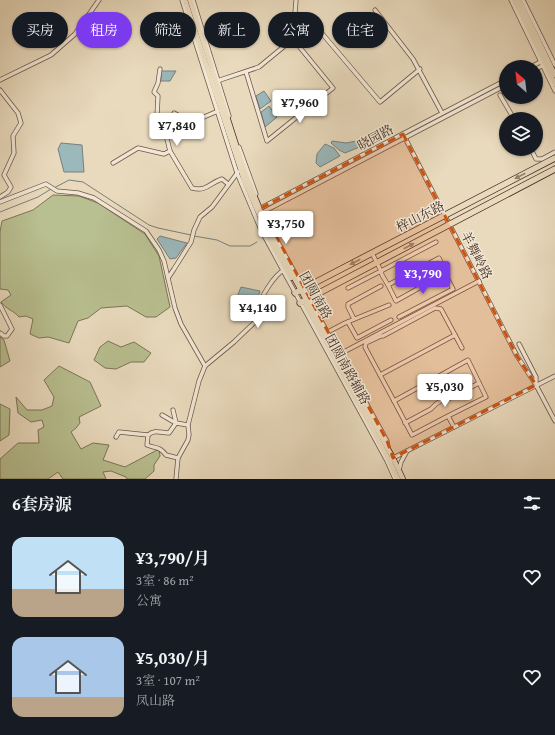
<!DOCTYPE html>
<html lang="zh">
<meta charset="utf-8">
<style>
:root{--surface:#171b24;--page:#242831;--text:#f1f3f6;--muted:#9ea1a6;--accent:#7c3aed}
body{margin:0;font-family:"Gentium Book Plus","Noto Serif SC",serif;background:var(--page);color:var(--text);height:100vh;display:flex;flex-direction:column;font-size:15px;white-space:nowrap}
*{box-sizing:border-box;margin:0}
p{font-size:13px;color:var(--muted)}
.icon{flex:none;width:22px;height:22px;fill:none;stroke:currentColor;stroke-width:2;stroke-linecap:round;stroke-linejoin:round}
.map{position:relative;height:479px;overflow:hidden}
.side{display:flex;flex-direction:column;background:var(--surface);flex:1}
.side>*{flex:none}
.guide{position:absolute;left:12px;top:12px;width:531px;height:36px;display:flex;gap:8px}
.needle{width:26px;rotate:332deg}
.fabs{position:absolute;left:499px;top:60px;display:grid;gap:8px}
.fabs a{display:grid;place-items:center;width:44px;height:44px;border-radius:50%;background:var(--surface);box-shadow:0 1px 3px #0004;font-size:20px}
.price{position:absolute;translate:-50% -34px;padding:0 9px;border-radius:4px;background:#fff;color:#222;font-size:13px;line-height:26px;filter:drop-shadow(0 1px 2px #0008)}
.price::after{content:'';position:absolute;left:50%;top:24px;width:12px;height:9px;margin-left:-6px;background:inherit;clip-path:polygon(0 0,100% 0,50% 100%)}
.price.selected{background:var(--accent);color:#fff}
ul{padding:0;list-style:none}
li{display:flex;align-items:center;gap:12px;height:100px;padding:0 12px}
li span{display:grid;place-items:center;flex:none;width:112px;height:80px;border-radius:12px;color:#555}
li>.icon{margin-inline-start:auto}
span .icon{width:48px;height:48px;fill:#fffc;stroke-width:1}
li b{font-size:17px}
h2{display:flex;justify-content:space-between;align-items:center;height:48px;padding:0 12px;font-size:17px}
.pill{padding:0 14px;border-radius:18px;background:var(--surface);box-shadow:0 1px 3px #0004;font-size:14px;line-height:36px}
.pill.selected{background:var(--accent);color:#fff}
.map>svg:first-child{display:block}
.green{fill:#b8bf90;stroke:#7d7559}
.water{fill:#9bb8bb;stroke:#77807e}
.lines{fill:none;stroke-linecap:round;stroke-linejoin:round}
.stream{stroke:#77807e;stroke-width:1}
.minor-casing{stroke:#6c5749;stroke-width:5}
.major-casing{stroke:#422b22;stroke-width:6}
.highway-casing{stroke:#422b22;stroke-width:7}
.minor{stroke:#f1e7d4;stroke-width:3.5}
.major{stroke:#e9dabd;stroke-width:4.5}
.highway{stroke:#e9dabd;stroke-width:5.5}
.oneway{fill:#968270}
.marked{fill:#cf520f;fill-opacity:0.2;stroke:#cf520f;stroke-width:3;stroke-dasharray:8 5;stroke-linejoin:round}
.labels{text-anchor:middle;stroke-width:3;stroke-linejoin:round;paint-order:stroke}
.street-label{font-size:13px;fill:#422b22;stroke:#f1e7d4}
</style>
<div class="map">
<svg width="555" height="479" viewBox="0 0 555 479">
<rect width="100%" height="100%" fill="#e9dabd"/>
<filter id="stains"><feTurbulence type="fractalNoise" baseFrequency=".005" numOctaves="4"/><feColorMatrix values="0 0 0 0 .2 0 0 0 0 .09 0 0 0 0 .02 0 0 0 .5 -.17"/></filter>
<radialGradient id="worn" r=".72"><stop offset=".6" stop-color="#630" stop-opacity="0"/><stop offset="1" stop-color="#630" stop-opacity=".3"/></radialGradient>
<g class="green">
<path d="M 53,195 L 79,196 L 98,203 L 145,234 L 159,256 L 170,307 L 156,317 L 146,317 L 127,306 L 101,308 L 88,318 L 78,321 L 69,343 L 48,337 L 39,338 L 30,334 L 33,319 L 26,316 L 19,317 C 13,310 7,310 1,302 L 11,295 L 8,290 L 0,289 L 0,232 L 2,221 L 33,210 Z"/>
<polygon points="0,337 4,340 10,361 0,367"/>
<polygon points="108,341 121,347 134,342 151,353 144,362 131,362 116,369 105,368 94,360 100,347"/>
<polygon points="59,366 90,382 101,406 79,417 80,423 76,428 71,432 81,449 93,443 109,445 103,460 125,467 159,449 160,456 154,465 154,471 145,479 127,479 126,477 111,471 103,472 106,479 63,479 58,472 48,479 0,479 0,459 18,443 39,443 38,430 44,427 42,420 31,422 18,413 16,397 27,410 42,410 52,406 54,397 44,380"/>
<polygon points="0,404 10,409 9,435 0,441"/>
</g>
<g class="water">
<polygon points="161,71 176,71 170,81 161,81"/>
<polygon points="264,91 271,101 260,109 256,96"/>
<polygon points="269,106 277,117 265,127 261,112"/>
<polygon points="361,140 362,146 345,153 339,150 331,143 332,141 346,143"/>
<polygon points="61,143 82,145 84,172 64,172 58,149"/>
<polygon points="325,144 334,148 340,156 320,167 316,163 317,154"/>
<polygon points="160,236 187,243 176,258 170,259 157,239"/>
<polygon points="241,287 260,291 255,306 244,318 233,307"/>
</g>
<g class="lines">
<g class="stream">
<polyline points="54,188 69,180 83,182 149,225 158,228 191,235"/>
<polyline points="0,212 38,197 51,189"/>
<polyline points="194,236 217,240 230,246 250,246 257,242"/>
</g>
<g class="minor-casing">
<g id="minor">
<polyline points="182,0 237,173 261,230 387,461 395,479"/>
<polyline points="193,0 229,116"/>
<polyline points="511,0 555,91"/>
<polyline points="523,0 555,65"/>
<polyline points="375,10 413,59 442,113"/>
<polyline points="320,31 380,102 420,69"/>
<polyline points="531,67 542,61"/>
<path d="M 160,69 L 158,83 L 154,92 L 158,96 L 157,116 L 166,135 L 170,151 L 192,188 C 207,192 209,183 222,179 L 228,184"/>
<polyline points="536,69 544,65"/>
<polyline points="246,72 267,141 333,88 293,39"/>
<polyline points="0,80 51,55 75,34 99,0"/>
<polyline points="217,81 259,67 293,39 296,0"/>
<polyline points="0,90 18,113 21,123 13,136 14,153 4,175 11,187 8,192 0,197"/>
<polyline points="500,95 514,119"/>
<polyline points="174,113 187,120 192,117 197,120 218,111"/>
<polyline points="403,134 517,356 536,385 555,421"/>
<polyline points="239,147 256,194"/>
<polyline points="531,149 536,159 542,159 555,152"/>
<polyline points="113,163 138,148 164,154 170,151"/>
<polyline points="0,202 46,184 57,191 78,193 94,198 146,231 159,250 164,261 175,308 181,324 205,366 199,381 188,425 189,435 188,440 178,458 176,479"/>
<polyline points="259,209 506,80"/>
<polyline points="261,213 506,85"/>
<polyline points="264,213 273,233 387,441 388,447"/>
<polyline points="168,278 174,269 191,242 194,230 200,217 212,207 238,172"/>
<polyline points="388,285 396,301 446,273 439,258 388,285 382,275 381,271 436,242"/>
<polyline points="348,288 381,271 372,253"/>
<polyline points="0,305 12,329 7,336 4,336 0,333"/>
<polyline points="399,317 453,289 445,274"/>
<polyline points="354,319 348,307 348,304 381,286"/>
<polyline points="348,322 357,338 391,320"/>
<polyline points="326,333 345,323 389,305"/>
<polyline points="519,344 536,377 536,384"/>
<polyline points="338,355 479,281"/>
<path d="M 205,366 L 234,342 L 258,319 C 258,316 257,312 258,309 C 260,298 274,275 284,270"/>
<polyline points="380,375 365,347 366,343 381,336 383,336 435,308 441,309 455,335"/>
<polyline points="394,401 380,375 455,335 462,348"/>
<polyline points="173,410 176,423"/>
<polyline points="162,415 174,422"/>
<polyline points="448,416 486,397 468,360 394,401 412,435 448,416 454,427"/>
<polyline points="405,423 431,409 436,404 444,399 450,398 479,383"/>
<path d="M 148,435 C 155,429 161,433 169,433 L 176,423 L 188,425"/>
<path d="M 116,437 L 119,432 L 148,435 L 147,445 C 157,449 159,446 166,455 L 178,458"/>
<polyline points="391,459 555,376"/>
<polyline points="399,470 401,462 407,451"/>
</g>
</g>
<g class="major-casing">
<g id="major">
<polyline points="185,0 244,180 271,242 291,278"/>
<polyline points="190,0 245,173 271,236 393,458 403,479"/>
<polyline points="515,0 555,84"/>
<polyline points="519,0 555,75"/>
<polyline points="306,305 389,460 398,479"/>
</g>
</g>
<g class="highway-casing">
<g id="highway">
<polyline points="295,293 555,158"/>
<polyline points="300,303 555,169"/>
</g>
</g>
<use href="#minor" class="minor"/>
<use href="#major" class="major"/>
<use href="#highway" class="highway"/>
</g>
<defs><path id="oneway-solid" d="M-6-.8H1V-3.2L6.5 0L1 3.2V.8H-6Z"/></defs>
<g class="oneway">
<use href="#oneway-solid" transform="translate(520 176) rotate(152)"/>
<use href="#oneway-solid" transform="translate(409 246) rotate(-28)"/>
<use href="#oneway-solid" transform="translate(355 262) rotate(153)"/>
</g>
<path class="marked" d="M 403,134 L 517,356 L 536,385 L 393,458 L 387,441 L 261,208 Z"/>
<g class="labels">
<g class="street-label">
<text transform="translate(375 137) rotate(-28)" y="5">晓园路</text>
<text transform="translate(420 216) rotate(-27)" y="5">梓山东路</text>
<text transform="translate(477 255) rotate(63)" y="5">羊舞岭路</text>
<text transform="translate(316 295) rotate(61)" y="5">团圆南路</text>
<text transform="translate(348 369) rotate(61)" y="5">团圆南路辅路</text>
</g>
</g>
<rect width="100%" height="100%" filter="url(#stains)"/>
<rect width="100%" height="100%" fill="url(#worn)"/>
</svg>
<div class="fabs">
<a><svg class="needle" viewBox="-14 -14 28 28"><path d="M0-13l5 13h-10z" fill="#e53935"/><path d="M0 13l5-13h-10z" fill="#9ea1a6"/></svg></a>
<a><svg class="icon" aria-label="layers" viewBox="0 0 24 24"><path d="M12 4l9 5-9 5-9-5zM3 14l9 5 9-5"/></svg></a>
</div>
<b class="price" style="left:300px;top:124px">¥7,960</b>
<b class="price" style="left:177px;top:147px">¥7,840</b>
<b class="price" style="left:286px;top:245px">¥3,750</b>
<b class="price selected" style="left:423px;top:295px">¥3,790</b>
<b class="price" style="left:258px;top:329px">¥4,140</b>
<b class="price" style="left:445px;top:408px">¥5,030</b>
<div class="guide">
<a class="pill">买房</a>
<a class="pill selected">租房</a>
<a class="pill">筛选</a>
<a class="pill">新上</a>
<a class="pill">公寓</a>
<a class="pill">住宅</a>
</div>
</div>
<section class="side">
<h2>6套房源<svg class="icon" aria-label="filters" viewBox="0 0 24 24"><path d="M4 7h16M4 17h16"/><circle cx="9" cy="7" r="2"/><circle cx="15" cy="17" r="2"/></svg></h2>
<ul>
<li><span style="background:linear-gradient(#bfe0f5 65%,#b9a48a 0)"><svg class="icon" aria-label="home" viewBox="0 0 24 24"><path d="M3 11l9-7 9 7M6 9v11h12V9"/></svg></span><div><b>¥3,790/月</b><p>3室 · 86 m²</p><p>公寓</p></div><svg class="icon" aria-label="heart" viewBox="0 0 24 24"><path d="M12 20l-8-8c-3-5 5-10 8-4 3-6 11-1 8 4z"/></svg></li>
<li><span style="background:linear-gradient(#a9c7e8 75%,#b9a48a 0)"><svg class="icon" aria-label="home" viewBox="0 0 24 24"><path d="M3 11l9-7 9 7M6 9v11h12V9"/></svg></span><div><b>¥5,030/月</b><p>3室 · 107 m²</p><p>凤山路</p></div><svg class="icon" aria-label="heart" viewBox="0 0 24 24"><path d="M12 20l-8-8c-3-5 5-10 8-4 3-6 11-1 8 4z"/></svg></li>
</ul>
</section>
